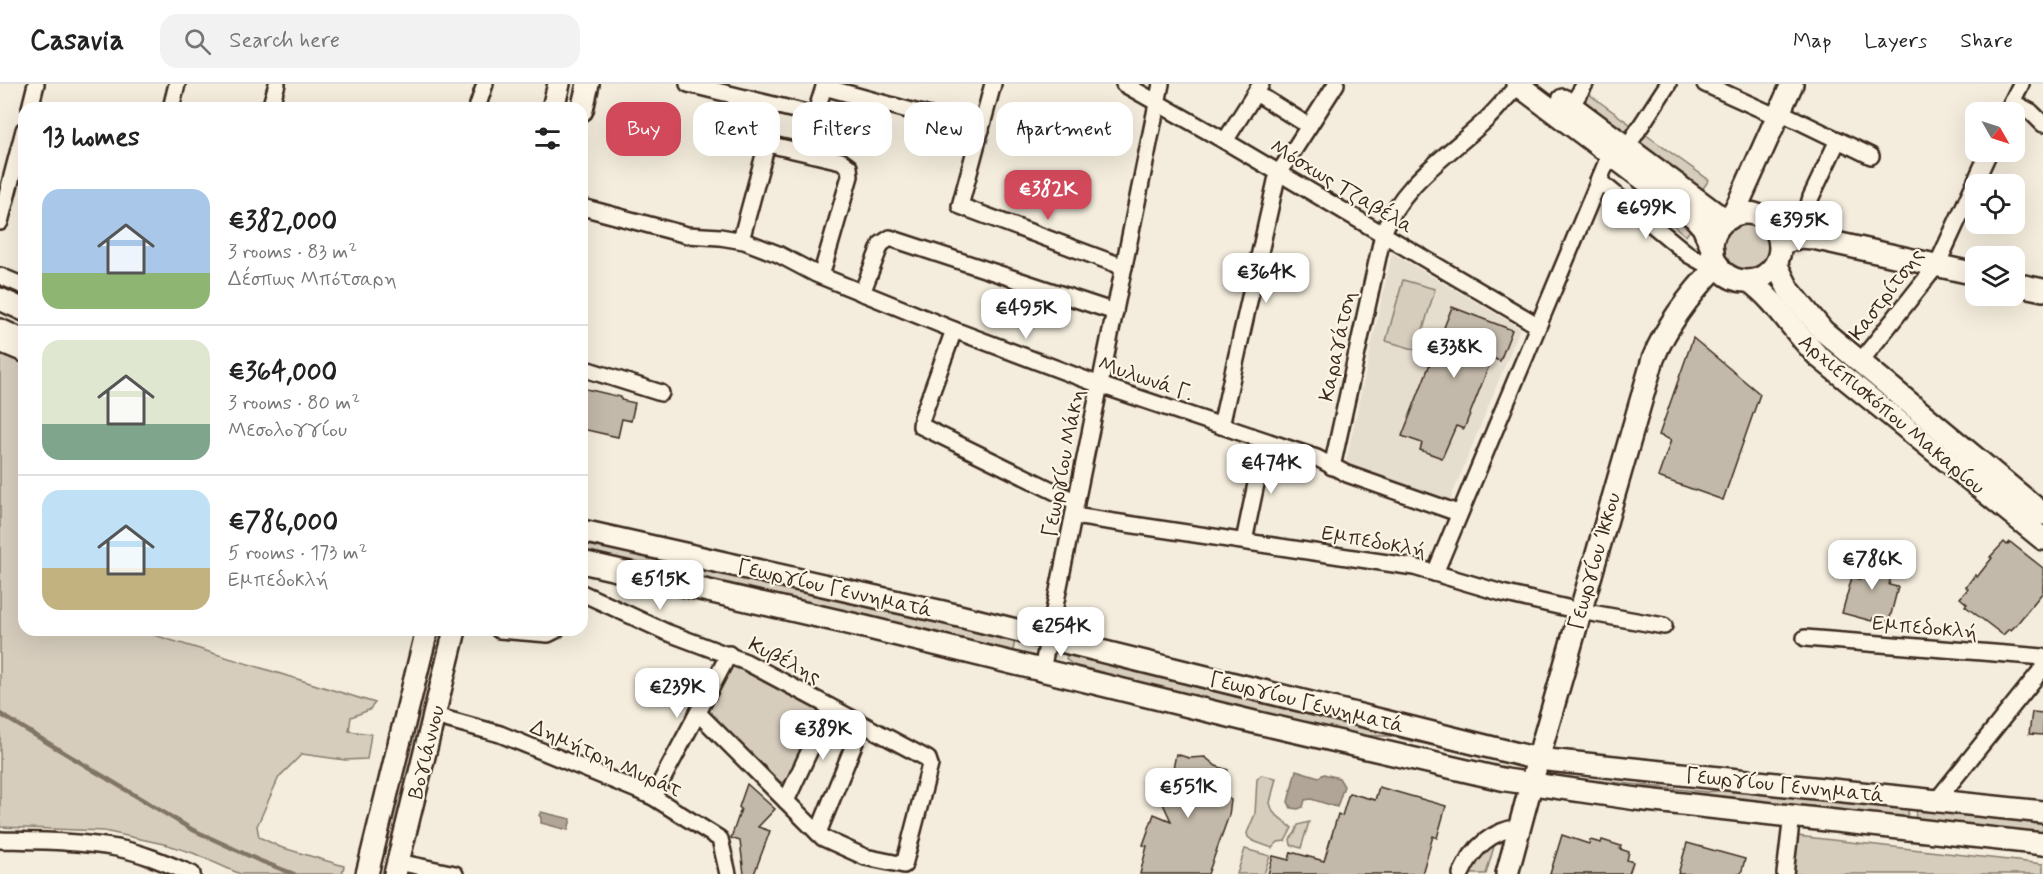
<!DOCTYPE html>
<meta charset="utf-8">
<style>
:root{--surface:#fff;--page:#f2f2f2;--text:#222;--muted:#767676;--line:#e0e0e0;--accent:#d1495b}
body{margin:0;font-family:Mynerve,sans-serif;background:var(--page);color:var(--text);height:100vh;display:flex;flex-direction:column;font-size:22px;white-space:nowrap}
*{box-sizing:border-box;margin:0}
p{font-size:20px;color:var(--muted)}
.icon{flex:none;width:33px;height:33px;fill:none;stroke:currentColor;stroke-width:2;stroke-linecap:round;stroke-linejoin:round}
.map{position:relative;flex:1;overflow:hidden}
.panel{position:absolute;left:18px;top:18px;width:570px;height:534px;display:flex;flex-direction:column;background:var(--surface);border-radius:18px;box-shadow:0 6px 24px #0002}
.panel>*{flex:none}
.guide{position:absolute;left:606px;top:18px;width:570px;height:54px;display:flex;gap:12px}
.needle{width:39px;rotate:129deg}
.buttons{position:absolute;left:1965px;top:18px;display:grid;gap:12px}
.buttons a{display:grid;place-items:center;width:60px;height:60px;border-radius:12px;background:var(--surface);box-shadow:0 6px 24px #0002;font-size:30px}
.price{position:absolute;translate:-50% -51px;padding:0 14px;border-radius:12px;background:#fff;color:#222;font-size:20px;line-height:39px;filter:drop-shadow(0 2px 3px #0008)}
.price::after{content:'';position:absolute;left:50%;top:36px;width:18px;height:14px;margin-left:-9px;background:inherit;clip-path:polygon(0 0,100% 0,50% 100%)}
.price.active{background:var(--accent);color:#fff}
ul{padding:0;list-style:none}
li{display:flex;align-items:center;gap:18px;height:150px;padding:0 24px}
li+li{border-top:2px solid var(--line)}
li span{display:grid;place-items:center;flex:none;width:168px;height:120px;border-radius:18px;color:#555}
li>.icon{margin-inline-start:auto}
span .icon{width:72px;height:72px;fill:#fffc;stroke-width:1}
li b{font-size:26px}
h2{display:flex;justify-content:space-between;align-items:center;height:72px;padding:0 24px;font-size:26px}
.pill{padding:0 21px;border-radius:18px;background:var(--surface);box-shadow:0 6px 24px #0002;font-size:21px;line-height:54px}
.pill.active{background:var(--accent);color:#fff}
header{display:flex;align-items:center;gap:36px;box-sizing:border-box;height:84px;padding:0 30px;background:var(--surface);border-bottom:2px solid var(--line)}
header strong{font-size:28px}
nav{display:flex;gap:33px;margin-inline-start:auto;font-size:21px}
.search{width:420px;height:54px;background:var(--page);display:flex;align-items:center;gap:15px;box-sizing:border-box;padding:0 21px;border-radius:18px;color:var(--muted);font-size:22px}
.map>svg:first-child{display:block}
.built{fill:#e5ddce}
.green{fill:#d6cdbd;stroke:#887c6e;stroke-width:1.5}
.water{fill:#b0a596;stroke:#817466;stroke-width:1.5}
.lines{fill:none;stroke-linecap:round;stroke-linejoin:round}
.stream{stroke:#817466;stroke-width:4.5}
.building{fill:#c3b9aa;stroke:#3b2a1e;stroke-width:1.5}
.street-casing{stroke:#3b2a1e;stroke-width:20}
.secondary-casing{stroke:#3b2a1e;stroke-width:26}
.street{stroke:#fcf5e5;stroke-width:15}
.secondary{stroke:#fcf5e5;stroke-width:21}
.labels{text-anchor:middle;stroke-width:4.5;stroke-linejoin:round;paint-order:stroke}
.street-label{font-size:21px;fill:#3b2a1e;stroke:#fcf5e5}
</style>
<header>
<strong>Casavia</strong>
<div class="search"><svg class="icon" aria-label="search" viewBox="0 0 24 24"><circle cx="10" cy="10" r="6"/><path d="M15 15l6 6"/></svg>Search here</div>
<nav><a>Map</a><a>Layers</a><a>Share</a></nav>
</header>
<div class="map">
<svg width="2043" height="790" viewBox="0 0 2043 790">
<rect width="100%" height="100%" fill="#f4eddd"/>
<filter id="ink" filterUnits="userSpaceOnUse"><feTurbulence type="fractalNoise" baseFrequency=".0167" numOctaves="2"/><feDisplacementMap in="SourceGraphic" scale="12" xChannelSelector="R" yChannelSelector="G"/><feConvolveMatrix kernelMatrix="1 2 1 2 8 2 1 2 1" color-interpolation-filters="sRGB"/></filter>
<g filter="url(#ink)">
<polygon class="built" points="1392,169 1520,244 1449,419 1345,381"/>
<g class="green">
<polygon points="1586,8 1631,41 1626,50 1581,17"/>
<polygon points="1642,48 1709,96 1702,106 1636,57"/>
<polygon points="1639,108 1690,146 1686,152 1637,111"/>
<circle cx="1746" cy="163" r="24"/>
<polygon points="1403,196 1435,205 1417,266 1386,257"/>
<polygon points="0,255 24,265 24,546 144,546 144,548 375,619 369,626 351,633 349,647 371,650 367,675 345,676 302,670 279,693 257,742 259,753 280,763 344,782 342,790 240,790 193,769 168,761 104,747 0,743"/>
<polygon points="582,456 1015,555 1013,567 582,466"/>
<polygon points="436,546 446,546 395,755 385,754"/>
<polygon points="1067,569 1501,673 1499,677 1390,652 1357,652 1074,582 1066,575"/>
<polygon points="734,578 823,625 789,693 784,698 776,698 708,629"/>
<polygon points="1261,691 1276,694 1270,719 1273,728 1292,744 1285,757 1278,758 1272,764 1253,757 1248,753 1247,749 1255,730 1257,695"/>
<polygon points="1573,694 1707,708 1739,704 1909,724 1907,734 1573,698"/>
<polygon points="1917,725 2043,739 2043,749 1915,734"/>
<polygon points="1309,738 1301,764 1291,761 1290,755 1295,749 1298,741"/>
<polygon points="1797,752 2043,780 2043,790 1792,790"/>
<path d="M 1495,759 L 1486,790 L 1471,790 C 1476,776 1483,767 1495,759 Z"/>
<polygon points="1245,765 1270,772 1264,790 1237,790"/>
</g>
<g class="water">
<polygon points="1296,686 1319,693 1324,690 1339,694 1344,702 1337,723 1311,715 1305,716 1303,723 1298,725 1291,724 1288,718"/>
<polygon points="541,728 571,735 568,746 541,739 541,734 539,731"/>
</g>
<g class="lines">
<polyline class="stream" points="0,630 191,745 258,776 294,790"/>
</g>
<g class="building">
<polygon points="1452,223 1512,246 1500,277 1492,274 1464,345 1456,342 1442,374 1420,366 1422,359 1402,352"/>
<polygon points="1693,254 1760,310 1723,416 1658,393 1671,356 1659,351"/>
<polygon points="582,304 621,313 621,316 635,319 631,337 622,335 618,353 582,345"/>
<polygon points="2004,458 2007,461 2010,458 2043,484 2043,508 2016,541 2011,546 2009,545 2003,551 1965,522 1967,520 1960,514 1968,505 1966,503 1975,491 1977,493 1992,474 1990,473"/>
<polygon points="1873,467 1892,472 1889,483 1893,484 1889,501 1898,503 1889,538 1873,534 1872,537 1842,529 1852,493 1860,495 1864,481 1869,483"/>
<polygon points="2032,628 2043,629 2043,651 2029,650"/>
<polygon points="1176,670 1189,674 1205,673 1216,682 1228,686 1222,710 1231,716 1229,731 1208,790 1140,790 1147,762 1143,761 1154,730 1171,737 1158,709 1164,702 1160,698 1166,688 1173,685"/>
<polygon points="747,700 775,725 758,743 770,747 754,790 744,790 740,757 731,754 741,725 739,723"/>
<polygon points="1379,703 1446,722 1437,754 1433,752 1422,790 1268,790 1273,772 1289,776 1291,768 1324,777 1338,730 1342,732 1349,709 1375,716"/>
<polygon points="1562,751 1589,760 1590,756 1601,759 1602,756 1621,762 1620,765 1629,768 1627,776 1633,778 1629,790 1550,790"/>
<polygon points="1687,759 1745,775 1741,790 1678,790"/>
</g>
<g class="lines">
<g class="street-casing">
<g id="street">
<polyline points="688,0 815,31 825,0"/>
<polyline points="993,0 960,122 1124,183"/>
<polyline points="1124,0 1225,57 1537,241"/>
<polyline points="1705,0 1778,33"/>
<polyline points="824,3 981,46"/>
<polyline points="1256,9 1309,42"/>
<polyline points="737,14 730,42 730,46 733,52 841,77 849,83 850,92 821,192"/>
<polyline points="2012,18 2031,28 2043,40"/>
<polyline points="1571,22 1585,0"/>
<polyline points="30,24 36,0"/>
<polyline points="171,24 177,0"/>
<polyline points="270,24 277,0"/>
<polyline points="477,24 485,0"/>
<polyline points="1780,28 1871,72"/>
<polyline points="2007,28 2021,0"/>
<polyline points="1225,57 1261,0"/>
<polyline points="1627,63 1668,0"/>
<polyline points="1598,96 1689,171 1714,185"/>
<polyline points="582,123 687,151 720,153 744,157 778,170 816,190 954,246 1100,301 1317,374 1347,390 1458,429"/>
<polyline points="0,138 24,46"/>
<polyline points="1800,153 1811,113 1838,56"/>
<polyline points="741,156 767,60"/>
<polyline points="0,192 24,202"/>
<polyline points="862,209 881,160 890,154 1115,228"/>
<polyline points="954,246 922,334 921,342 1076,418"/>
<polyline points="0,260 24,270"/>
<polyline points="1860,278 1937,181 1989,68"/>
<polyline points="582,284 661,309"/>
<polyline points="1221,342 1276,97 1279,89 1336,0"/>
<path d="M 1332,383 L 1383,150 C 1401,99 1449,71 1487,35 C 1498,24 1508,12 1518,1"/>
<polyline points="1074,432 1414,483 1502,509 1580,527 1664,542"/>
<polyline points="1244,457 1265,357"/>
<polyline points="1435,489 1610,70"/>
<polyline points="582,509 666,548 746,578 928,675 930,681 904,781 865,773 823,754 698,629"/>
<polyline points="499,546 548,550 556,546"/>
<polyline points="1805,554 2043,573"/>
<polyline points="1042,586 1161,0"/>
<polyline points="435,632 500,650 637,706 653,713 720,755 728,790"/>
<polyline points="653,713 729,570"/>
<polyline points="1937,716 2043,584"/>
<polyline points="786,717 830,623"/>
<polyline points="818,749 862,641"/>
<path d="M 0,756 C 39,757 79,757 117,764 C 143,769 168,780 192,790"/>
<polyline points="398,778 455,790"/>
<path d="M 1461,790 C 1473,763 1491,747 1520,743"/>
<polyline points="1785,790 1792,731"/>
</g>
</g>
<g class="secondary-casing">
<g id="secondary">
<polyline points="1517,0 1694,133 1703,143 1713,167"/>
<polyline points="1563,16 1715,129 1728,135"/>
<polyline points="553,24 559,0"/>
<polyline points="582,26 588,0"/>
<circle cx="1746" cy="163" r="34"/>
<polyline points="1730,134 1738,120 1792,0"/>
<polyline points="1780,160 1800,153 1813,154 1976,190"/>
<polyline points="1776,180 1789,206 1823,247 2043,430"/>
<path d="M 1749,197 C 1777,217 1794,249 1819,273 L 2043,455"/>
<polyline points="2014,200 2043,206"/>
<polyline points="0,215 24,226"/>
<polyline points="0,246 24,257"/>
<polyline points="582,447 943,528 1538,675 2043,728"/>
<polyline points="582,478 865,543 1254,638 1506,696 1637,715 2043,760"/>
<polyline points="367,790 427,546"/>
<polyline points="395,790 455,546"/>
<path d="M 1507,790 L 1538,675 L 1653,275 C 1667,240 1692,208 1718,181"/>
</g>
</g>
<use href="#street" class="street"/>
<use href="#secondary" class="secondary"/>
</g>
</g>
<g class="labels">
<g class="street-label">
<text transform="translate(1342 102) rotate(31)" y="7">Μόσχως Τζαβέλα</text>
<text transform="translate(1886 210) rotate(-53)" y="7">Καστρίτσης</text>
<text transform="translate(1337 262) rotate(-78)" y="7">Καραγάτση</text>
<text transform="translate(1146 294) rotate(19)" y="7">Μυλωνά Γ.</text>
<text transform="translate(1892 330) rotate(40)" y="7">Αρχιεπισκόπου Μακαρίου</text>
<text transform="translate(1063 379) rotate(-79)" y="7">Γεωργίου Μάκη</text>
<text transform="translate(1374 457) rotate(10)" y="7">Εμπεδοκλή</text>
<text transform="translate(1594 477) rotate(-74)" y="7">Γεωργίου Ίκκου</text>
<text transform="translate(835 504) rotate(13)" y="7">Γεωργίου Γεννηματά</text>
<text transform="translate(1925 543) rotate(5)" y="7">Εμπεδοκλή</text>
<text transform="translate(785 576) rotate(27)" y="7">Κυβέλης</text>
<text transform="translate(1307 618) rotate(14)" y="7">Γεωργίου Γεννηματά</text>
<text transform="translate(426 668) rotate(-76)" y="7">Βογιάννου</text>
<text transform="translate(606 674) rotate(24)" y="7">Δημήτρη Μυράτ</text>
<text transform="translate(1785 701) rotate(6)" y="7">Γεωργίου Γεννηματά</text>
</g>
</g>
</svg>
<div class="buttons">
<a><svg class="needle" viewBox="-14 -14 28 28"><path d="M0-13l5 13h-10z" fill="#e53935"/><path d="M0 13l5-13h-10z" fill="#767676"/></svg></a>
<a><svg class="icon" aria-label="locate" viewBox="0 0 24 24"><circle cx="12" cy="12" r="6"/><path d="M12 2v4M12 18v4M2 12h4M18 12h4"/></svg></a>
<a><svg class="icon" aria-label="layers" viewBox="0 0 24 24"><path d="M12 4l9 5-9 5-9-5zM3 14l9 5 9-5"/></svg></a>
</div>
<b class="price active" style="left:1048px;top:137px">€382K</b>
<b class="price" style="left:1646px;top:156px">€699K</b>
<b class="price" style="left:1799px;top:168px">€395K</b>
<b class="price" style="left:1266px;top:220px">€364K</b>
<b class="price" style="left:1026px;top:256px">€495K</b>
<b class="price" style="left:1454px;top:295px">€338K</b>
<b class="price" style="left:1271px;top:411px">€474K</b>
<b class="price" style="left:1872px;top:507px">€786K</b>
<b class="price" style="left:660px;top:527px">€515K</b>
<b class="price" style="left:1061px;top:574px">€254K</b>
<b class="price" style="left:677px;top:635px">€239K</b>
<b class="price" style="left:823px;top:677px">€389K</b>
<b class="price" style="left:1188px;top:735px">€551K</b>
<div class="guide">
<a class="pill active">Buy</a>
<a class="pill">Rent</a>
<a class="pill">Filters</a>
<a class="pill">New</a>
<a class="pill">Apartment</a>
</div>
<section class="panel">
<h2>13 homes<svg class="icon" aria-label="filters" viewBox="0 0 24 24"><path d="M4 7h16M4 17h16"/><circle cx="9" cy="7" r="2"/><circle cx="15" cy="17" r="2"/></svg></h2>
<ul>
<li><span style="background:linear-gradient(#a9c7e8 70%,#8fb573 0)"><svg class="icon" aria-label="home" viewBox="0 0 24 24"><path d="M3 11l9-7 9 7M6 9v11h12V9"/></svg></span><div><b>€382,000</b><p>3 rooms · 83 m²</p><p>Δέσπως Μπότσαρη</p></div></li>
<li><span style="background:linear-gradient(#dfe7d0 70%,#7fa58c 0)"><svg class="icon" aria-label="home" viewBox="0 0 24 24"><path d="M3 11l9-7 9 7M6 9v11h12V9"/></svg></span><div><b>€364,000</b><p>3 rooms · 80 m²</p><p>Μεσολογγίου</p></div></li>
<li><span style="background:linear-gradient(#bfe0f5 65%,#c2b280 0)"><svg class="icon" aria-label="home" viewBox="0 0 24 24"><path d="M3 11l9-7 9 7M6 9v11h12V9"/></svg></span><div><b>€786,000</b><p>5 rooms · 173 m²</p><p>Εμπεδοκλή</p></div></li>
</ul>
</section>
</div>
